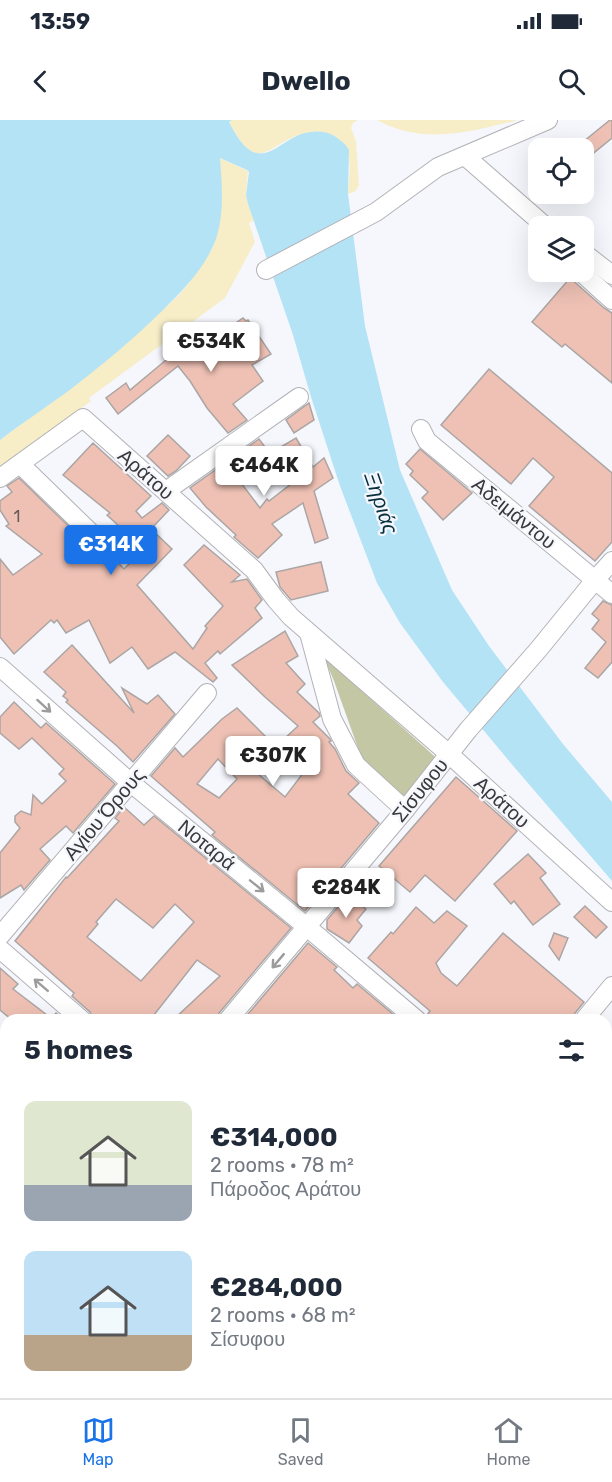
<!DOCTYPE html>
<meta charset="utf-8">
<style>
:root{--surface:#fff;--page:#f6f6f7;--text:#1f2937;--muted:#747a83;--line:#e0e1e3;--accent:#1a73e8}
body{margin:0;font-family:Rubik,sans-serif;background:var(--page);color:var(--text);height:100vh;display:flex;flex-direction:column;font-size:22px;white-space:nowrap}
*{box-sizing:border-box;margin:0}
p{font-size:20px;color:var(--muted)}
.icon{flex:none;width:33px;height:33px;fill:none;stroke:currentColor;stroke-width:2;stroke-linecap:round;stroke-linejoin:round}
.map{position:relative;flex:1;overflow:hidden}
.side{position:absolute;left:0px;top:894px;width:612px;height:384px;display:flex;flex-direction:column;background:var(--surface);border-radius:18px 18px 0 0;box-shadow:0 6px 24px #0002}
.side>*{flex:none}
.tools{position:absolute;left:528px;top:18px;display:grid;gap:12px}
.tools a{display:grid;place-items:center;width:66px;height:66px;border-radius:12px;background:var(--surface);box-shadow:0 6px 24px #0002;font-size:30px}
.price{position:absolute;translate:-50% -51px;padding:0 14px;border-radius:6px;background:#fff;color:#222;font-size:20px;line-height:39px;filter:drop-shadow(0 2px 3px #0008)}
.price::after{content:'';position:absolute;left:50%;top:36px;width:18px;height:14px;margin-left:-9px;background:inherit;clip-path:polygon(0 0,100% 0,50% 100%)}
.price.on{background:var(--accent);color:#fff}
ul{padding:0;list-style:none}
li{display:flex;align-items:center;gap:18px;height:150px;padding:0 24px}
li span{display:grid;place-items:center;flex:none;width:168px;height:120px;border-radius:12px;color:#555}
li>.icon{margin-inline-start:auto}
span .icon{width:72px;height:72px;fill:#fffc;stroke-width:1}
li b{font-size:26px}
h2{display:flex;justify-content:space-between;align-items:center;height:72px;padding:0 24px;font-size:26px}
.status{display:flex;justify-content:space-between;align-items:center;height:42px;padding:0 30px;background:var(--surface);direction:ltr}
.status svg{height:16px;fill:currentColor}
header{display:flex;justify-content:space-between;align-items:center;height:78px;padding:0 24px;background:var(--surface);font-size:27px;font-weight:700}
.tab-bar{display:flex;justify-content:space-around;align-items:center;height:84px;border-top:2px solid var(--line);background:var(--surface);font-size:16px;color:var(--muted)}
.tab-bar a{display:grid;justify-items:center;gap:3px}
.tab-bar .on{color:var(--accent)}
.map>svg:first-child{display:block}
.green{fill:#c3c7a4}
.sand{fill:#f7eec8}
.water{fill:#b4e3f6}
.building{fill:#eec1b4;stroke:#aba5a4;stroke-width:1.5;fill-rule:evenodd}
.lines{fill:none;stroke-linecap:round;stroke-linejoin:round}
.minor-casing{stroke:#b2b2b7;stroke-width:20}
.minor{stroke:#fff;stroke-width:18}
.oneway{stroke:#9c9c9c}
.labels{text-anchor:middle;stroke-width:4.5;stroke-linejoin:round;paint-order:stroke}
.number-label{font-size:16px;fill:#665a58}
.street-label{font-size:20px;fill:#38383a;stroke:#f6f7fc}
.water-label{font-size:21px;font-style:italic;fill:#06313f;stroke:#f6f7fc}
</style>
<div class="status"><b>13:59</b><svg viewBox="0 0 49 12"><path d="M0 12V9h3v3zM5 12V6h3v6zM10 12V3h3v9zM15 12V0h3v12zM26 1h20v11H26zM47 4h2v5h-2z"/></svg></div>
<header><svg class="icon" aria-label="back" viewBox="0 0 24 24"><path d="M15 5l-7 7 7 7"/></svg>Dwello<svg class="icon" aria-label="search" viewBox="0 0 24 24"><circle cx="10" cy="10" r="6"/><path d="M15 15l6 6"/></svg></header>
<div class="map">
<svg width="612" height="1278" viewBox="0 0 612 1278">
<rect width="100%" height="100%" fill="#f6f7fc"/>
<polygon class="green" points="324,537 442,643 410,678 400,680 363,642 334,561"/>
<g class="sand">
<path d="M 232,0 L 358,0 L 353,3 L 351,8 L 356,21 L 359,65 L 356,71 L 348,74 C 349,59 352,40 346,26 C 339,22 323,13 317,12 C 316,12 308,13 307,13 C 268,20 260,61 229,2 Z"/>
<path d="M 377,0 L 517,0 C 508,3 498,5 489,7 C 451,16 413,20 377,0 Z"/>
<polygon points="220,38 248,51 246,75 248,84 254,101 249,103 255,122 225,178 89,278 91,281 0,349 0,320 32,296 66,272 96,248 177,177 190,162 212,129 221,87"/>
</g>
<path class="water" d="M 0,0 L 232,0 L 229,2 C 235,13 244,31 257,33 C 269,36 281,24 291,19 C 304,11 323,8 336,17 C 341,21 346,24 349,30 L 348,74 L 365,206 L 400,350 L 452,470 L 489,526 L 563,624 L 612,682 L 612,761 L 515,648 L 443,562 L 400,503 L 377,463 L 340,366 L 311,277 L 293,215 L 248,84 L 246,75 L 249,52 L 247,50 L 220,38 C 222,66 225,98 214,124 C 203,150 183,170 164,189 C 134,219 101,246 67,272 C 45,288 22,303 0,320 Z"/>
<g class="building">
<polygon points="610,0 612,0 612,18 584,41 584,21"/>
<polygon points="570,158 604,188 612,193 612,263 565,224 562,227 532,202"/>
<polygon points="243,198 246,201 248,200 271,234 252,245 263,261 233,284 247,300 228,313 207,288 190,261 178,246 118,294 106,278 126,263 130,270 166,240 202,215 207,223"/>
<polygon points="489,249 612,353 612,422 595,441 529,386 554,357 533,338 511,364 441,305"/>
<polygon points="309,283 314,300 294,313 286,300"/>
<polygon points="168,315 190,336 176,351 168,356 147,336"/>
<polygon points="296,318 313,347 324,338 333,358 314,371 328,418 315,423 303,383 272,404 282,415 258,438 234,417 236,415 206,387 190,368 259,319 268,331 235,355 260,388 267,379 269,381 296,360 274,331"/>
<polygon points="93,323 151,376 136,391 142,398 162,383 169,390 151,409 172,429 137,465 193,529 207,508 205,506 223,486 184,445 204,425 240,455 232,462 247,459 262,480 255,488 262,498 220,534 218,531 205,543 217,558 213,562 175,532 148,549 132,527 110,543 89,500 66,513 57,500 54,503 51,500 14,534 0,517 0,439 13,455 42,434 6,406 9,404 0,390 0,381 12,372 7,366 19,358 88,425 99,439 104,434 109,433 124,449 144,429 107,395 110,393 63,355"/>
<polygon points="420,329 472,373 443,400 422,378 428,372 410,355 413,351 406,344"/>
<polygon points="321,442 328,471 291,480 280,467 276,452"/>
<polygon points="603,481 612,485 612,542 598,558 585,548 606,522 592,509 599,500 592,494"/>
<path d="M 285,511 L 298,536 L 286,543 L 305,564 L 297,572 L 319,593 L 320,596 L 313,602 L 330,619 L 331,621 L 329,622 L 335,629 L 346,651 L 359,663 L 348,674 L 379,703 L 305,791 L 212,715 L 215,712 L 151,656 L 175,628 L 183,637 L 222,599 L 237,588 L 274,625 L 251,648 L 285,677 L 307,648 L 284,619 L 298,606 L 265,577 L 232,545 ZM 218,639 L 237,659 L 219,678 L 197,664 Z"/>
<polygon points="72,525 134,593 122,568 147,584 158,575 175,594 133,642 117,626 66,582 68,580 63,576 66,572 44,552"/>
<polygon points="14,582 41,608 46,603 115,664 73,713 66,706 40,729 50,740 24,770 21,765 0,778 0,733 20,708 15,702 15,696 21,691 31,695 33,675 42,684 66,661 59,654 64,649 32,618 19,629 0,613 0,597"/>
<polygon points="456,657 517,711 455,781 425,755 410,772 379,746"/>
<path d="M 124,687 L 144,705 L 154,696 L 291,808 L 219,893 L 217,900 L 173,900 L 220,856 L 197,840 L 150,900 L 93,900 L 90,892 L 72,876 L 74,873 L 15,821 L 66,757 L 67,758 L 119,701 L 115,698 ZM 116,779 L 153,808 L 175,784 L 194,802 L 141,861 L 87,817 L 98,804 L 96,802 Z"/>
<polygon points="528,734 546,753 540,758 560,784 533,805 514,781 511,784 494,764"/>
<polygon points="348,775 366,789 357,800 362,806 349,823 327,809 327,800"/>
<polygon points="585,786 607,807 596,818 574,797"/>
<polygon points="416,787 434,803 447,791 467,806 436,843 441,853 457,866 503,813 584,882 575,893 573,900 428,900 427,895 430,891 368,838 391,812 393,814"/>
<polygon points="554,813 568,818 559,840 549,826"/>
<polygon points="308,823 337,847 334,850 353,868 357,864 400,900 243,900"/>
<polygon points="0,848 18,864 13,869 51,898 56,893 65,900 12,900 0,890"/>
</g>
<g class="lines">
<g class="minor-casing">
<g id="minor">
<polyline points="465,36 545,106"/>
<polyline points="584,133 612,155"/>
<polyline points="266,150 376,92 438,47 548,0"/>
<polyline points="581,152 612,180"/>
<polyline points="421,309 427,321 612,474"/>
<polyline points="20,344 90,412 104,423"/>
<polyline points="0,358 83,298 254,450 276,480 291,497 449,634 612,782"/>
<polyline points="166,371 299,277"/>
<polyline points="309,513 332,599 356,645 405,690"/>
<polyline points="0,547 131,663 307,807 417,900"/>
<polyline points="0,816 207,573"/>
<polyline points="0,829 82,900"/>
<polyline points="228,900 405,690 468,610 538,530 595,460 612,441"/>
<polyline points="584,900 612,866"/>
<polyline points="606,1050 612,1043"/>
<polyline points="606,1062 612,1068"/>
<polyline points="0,1166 6,1159"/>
<polyline points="137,1272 144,1278"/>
<polyline points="516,1272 523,1278"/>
<polyline points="264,1278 269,1272"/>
</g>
</g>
<use href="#minor" class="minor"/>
</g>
<defs><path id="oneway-shaft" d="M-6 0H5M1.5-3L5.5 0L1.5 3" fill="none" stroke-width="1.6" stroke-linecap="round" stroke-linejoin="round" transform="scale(1.5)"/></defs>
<g class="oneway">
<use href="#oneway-shaft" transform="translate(44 586) rotate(42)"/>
<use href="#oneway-shaft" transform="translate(257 766) rotate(39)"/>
<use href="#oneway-shaft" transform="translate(278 841) rotate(130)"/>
<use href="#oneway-shaft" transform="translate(41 865) rotate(-139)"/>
</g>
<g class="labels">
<g class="number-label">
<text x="17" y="402">1</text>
</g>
<g class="street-label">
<text transform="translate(146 354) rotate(41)" y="7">Αράτου</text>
<text transform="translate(514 393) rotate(39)" y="7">Αδειμάντου</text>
<text transform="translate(420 670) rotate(-51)" y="7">Σίσυφου</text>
<text transform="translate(502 682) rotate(42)" y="7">Αράτου</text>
<text transform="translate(104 694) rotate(-50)" y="7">Αγίου Όρους</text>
<text transform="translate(207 725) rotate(39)" y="7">Νοταρά</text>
</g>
<g class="water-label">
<text transform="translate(381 383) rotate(71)" y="7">Ξηριάς</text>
</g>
</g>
</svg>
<div class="tools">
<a><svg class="icon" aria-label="locate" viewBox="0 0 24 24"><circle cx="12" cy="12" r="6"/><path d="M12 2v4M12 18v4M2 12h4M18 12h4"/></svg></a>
<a><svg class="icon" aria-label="layers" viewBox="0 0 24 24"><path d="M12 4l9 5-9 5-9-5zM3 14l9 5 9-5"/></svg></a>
</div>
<b class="price" style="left:211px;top:253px">€534K</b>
<b class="price" style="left:264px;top:377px">€464K</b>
<b class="price on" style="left:111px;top:456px">€314K</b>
<b class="price" style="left:273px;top:667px">€307K</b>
<b class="price" style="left:346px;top:799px">€284K</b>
<section class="side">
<h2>5 homes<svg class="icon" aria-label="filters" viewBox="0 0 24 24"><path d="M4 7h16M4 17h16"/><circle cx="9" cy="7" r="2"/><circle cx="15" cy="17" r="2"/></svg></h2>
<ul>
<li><span style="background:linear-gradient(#dfe7d0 70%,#9aa5b1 0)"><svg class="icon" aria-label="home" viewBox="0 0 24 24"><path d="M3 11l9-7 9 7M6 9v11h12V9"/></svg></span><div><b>€314,000</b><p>2 rooms · 78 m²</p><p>Πάροδος Αράτου</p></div></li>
<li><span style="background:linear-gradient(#bfe0f5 70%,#b9a48a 0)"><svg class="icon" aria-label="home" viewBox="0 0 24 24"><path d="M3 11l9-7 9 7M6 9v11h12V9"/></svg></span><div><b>€284,000</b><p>2 rooms · 68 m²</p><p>Σίσυφου</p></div></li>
</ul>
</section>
</div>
<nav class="tab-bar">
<a class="on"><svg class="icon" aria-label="map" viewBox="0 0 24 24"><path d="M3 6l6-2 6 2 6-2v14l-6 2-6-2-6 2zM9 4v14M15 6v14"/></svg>Map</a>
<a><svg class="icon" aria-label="saved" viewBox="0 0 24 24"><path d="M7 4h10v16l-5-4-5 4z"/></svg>Saved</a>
<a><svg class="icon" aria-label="home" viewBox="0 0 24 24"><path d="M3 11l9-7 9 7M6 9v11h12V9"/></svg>Home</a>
</nav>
